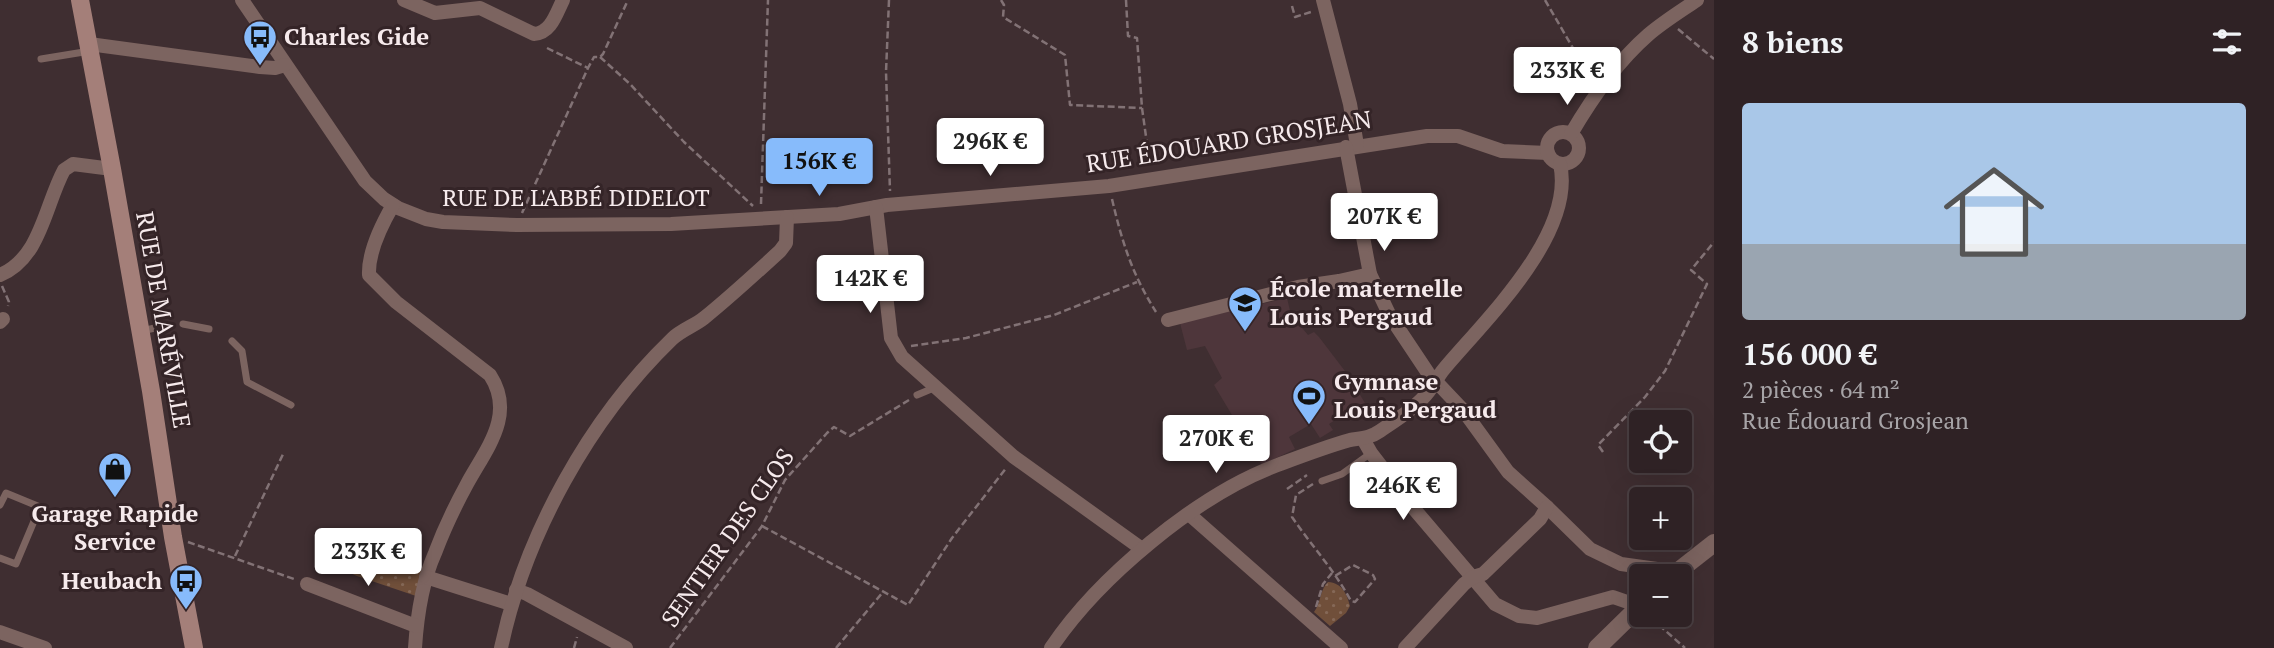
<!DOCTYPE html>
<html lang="fr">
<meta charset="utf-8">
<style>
:root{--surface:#2f2225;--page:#3b2f32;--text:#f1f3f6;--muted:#a7a4a7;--line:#4a3f42;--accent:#87bbfb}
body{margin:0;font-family:"PT Serif",serif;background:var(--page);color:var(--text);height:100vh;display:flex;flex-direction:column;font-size:26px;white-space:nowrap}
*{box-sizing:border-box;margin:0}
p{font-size:23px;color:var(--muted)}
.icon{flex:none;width:38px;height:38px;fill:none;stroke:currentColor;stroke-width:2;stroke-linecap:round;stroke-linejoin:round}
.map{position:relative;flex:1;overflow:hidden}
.sheet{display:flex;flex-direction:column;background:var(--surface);width:560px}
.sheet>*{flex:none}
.controls{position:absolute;left:1629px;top:410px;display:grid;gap:14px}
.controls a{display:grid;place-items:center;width:63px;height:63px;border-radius:7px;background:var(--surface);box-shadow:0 7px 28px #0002,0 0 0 2px var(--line);font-size:35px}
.price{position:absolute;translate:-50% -60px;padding:0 16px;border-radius:7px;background:#fff;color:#222;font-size:23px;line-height:46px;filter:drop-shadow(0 2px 4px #0008)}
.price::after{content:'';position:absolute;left:50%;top:42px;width:21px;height:16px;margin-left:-10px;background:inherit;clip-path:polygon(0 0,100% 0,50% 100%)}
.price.active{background:var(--accent);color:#111}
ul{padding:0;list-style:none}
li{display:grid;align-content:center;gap:14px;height:371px;padding:0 28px}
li+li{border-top:2px solid var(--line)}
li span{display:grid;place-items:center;height:217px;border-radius:7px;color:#555}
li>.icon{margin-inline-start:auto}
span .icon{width:126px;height:126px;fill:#fffc;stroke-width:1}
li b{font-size:30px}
h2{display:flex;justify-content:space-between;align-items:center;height:84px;padding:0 28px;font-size:30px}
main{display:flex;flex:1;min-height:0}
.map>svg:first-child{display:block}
.built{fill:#4e363b}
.park{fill:url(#park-dots)}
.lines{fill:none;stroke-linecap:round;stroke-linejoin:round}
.path{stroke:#827275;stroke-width:2.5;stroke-dasharray:7 3.5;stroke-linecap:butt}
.service{stroke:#7c6460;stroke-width:7}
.minor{stroke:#7c6460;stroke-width:14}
.tertiary{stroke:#7c6460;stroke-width:18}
.secondary{stroke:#a47f79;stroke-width:18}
.labels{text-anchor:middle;stroke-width:6;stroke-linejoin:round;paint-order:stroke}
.poi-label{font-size:24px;font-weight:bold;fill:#f6eaec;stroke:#342427;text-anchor:start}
.street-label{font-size:24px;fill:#f6eaec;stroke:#342427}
</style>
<main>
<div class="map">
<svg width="1714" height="648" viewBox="0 0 1714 648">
<defs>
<pattern id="park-dots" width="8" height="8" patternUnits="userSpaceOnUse" patternTransform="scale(1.75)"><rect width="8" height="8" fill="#704f3a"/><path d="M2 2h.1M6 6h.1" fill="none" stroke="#856857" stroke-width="1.8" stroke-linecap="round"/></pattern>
</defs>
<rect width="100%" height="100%" fill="#3f2e31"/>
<polygon class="built" points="1287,298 1291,315 1308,335 1314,332 1319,337 1348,375 1371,413 1367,415 1361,410 1354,416 1350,410 1329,424 1333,430 1320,438 1311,424 1289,437 1295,449 1262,465 1214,385 1222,378 1205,346 1187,350 1180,323"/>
<g class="park">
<polygon points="340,540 422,571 416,596 357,576 331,564"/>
<path d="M 1328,582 C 1342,583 1347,594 1350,606 L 1346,613 L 1330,626 L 1314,612 C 1321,603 1320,589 1328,582 Z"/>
</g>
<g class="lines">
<g class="path">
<polyline points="889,0 886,72 890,191"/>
<polyline points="1001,0 1004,5 1003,17 1065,55 1070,105 1142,108"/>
<polyline points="1126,0 1128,36 1137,38 1142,108 1150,165"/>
<polyline points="1545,0 1591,79"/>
<polyline points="1292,6 1295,17 1311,12"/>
<polyline points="1678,29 1714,59"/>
<polyline points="547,48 588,68"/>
<polyline points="600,57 630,84 684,142 753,206"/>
<path d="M 1112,199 C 1122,242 1132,274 1156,312"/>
<polyline points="761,204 768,0"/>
<polyline points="522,213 588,68 594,57 600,57 603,54 628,0"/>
<polyline points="2,286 9,302 8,306"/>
<polyline points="911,346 966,338 1054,315 1137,282"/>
<polyline points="1603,452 1598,445 1645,397 1665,371 1707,284 1691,270 1714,242"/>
<path d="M 1313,484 L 1296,495 L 1292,517 C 1311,545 1335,571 1351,601 L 1355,602 L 1375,579 L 1373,575 L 1353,565 L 1335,576"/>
<polyline points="1287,489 1307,475"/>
<polyline points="762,526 908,605 952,538 1007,467"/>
<polyline points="188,542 294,579"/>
<polyline points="235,556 284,452"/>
<polyline points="1316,607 1323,584 1332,573"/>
<polyline points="1651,618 1685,648"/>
<polyline points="574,648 577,637"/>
<polyline points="670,648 762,526 785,480 827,433 834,427 850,436 909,400"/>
<polyline points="836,648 883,592"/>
</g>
<g class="service">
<polyline points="41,59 90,51"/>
<polyline points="183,324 209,329"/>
<polyline points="141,331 155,328"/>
<polyline points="232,341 242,351 247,382 291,405"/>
<polyline points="917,395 936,387"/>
<polyline points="1322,481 1342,474 1371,453"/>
<polyline points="0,505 6,493 40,507 16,564 0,558"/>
</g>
<g class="minor">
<polyline points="242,0 365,181 384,199 398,208 426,219 443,222 517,225 671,224 839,214 887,205 1109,186 1427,136 1458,136 1502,151 1548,153"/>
<path d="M 404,0 L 435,13 L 480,8 L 534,34 C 551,33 556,14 563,0"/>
<polyline points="1323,0 1350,104 1357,145"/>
<polyline points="89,44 260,67 275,68 285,65"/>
<circle cx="1563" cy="148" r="16"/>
<path d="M 1571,134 C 1592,98 1617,62 1648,35 C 1663,22 1681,11 1697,0"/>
<polyline points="1346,147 1370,274 1390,316 1428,373 1463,410 1508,472 1547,507 1590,549 1621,564 1657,569 1671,576"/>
<path d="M 393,205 C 382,224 368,253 369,275 L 396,302 L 490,375 C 516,415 486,449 467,484 C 455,506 444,529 435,553 C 422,582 417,617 415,648"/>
<polyline points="876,207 891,338 902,357 1014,457 1142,549"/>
<path d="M 0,275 C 41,258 45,205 64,170 L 73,164 L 112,169"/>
<polyline points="1168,320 1298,287 1339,281 1370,274"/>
<polyline points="0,322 3,319"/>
<polyline points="1363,439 1371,453 1415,510 1495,604 1519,616 1537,618 1613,597 1639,606"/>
<polyline points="1190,515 1341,648"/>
<polyline points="426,577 511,604"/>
<polyline points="307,584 416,626"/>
<polyline points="516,590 527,594 626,648"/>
<polyline points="0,632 45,648"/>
<path d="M 501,648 C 525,535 589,419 672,339 C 681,330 694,326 704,318 C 730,297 755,274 780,251 L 786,243 L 787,217"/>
<path d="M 1051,648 C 1098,578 1196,496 1275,466 C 1299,457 1325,447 1350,440 C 1361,438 1370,438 1380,431 C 1396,420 1417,407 1429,391 C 1435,384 1438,376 1444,369 C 1485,320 1576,234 1560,164"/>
<polyline points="1405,648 1464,584 1473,577 1483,574 1540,519 1547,507"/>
</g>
<g class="tertiary">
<polyline points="1672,576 1714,543"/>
<polyline points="1597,648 1642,604"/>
</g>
<polyline class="secondary" points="80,0 112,169 151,391 173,537 194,648"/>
</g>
<defs>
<g id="bus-pin" transform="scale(1.75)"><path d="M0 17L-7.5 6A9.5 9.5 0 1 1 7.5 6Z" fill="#87bbfb" stroke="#342427"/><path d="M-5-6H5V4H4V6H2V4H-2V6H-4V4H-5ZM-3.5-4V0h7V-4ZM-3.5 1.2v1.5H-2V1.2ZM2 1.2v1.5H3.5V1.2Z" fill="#111"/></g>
<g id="school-pin" transform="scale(1.75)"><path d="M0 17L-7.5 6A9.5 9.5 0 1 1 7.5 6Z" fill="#87bbfb" stroke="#342427"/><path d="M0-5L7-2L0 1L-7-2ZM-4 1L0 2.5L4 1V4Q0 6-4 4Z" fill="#111"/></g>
<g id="stadium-pin" transform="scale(1.75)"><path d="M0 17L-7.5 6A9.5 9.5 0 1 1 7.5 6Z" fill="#87bbfb" stroke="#342427"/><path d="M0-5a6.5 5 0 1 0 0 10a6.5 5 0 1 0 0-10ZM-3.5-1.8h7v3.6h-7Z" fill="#111"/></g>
<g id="shop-pin" transform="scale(1.75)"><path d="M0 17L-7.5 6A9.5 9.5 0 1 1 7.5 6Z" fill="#87bbfb" stroke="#342427"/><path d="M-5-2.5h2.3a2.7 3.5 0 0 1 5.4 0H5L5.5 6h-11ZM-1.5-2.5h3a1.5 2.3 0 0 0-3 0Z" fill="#111"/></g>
</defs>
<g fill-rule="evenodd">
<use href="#bus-pin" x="260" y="37"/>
<use href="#school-pin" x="1245" y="303"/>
<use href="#stadium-pin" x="1309" y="396"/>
<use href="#shop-pin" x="115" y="469"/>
<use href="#bus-pin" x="186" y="581"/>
</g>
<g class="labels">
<g class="poi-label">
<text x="284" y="45">Charles Gide</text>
<text x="1270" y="297">École maternelle<tspan x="1270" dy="28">Louis Pergaud</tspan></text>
<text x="1334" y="390">Gymnase<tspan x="1334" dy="28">Louis Pergaud</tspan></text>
<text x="115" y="522" text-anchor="middle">Garage Rapide<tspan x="115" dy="28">Service</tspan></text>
<text x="162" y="589" text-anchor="end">Heubach</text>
</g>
<g class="street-label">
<text transform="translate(1229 142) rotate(-9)" y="8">RUE ÉDOUARD GROSJEAN</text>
<text x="576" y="206">RUE DE L'ABBÉ DIDELOT</text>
<text transform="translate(163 320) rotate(80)" y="8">RUE DE MARÉVILLE</text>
<text transform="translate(728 538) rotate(-55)" y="8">SENTIER DES CLOS</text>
</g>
</g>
</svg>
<div class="controls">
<a><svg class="icon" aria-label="locate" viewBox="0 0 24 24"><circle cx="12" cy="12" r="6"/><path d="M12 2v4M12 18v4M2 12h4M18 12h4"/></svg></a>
<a>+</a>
<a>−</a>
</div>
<b class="price" style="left:1567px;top:107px">233K €</b>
<b class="price" style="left:990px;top:178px">296K €</b>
<b class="price active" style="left:819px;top:198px">156K €</b>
<b class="price" style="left:1384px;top:253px">207K €</b>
<b class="price" style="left:870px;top:315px">142K €</b>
<b class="price" style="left:1216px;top:475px">270K €</b>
<b class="price" style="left:1403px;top:522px">246K €</b>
<b class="price" style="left:368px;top:588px">233K €</b>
</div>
<section class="sheet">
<h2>8 biens<svg class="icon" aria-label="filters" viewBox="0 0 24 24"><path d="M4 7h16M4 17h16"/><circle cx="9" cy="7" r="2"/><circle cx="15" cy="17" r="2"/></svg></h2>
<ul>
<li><span style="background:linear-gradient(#a9c7e8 65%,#9aa5b1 0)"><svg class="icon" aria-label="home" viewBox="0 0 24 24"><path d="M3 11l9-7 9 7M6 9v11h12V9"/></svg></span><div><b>156 000 €</b><p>2 pièces · 64 m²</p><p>Rue Édouard Grosjean</p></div></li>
</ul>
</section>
</main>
